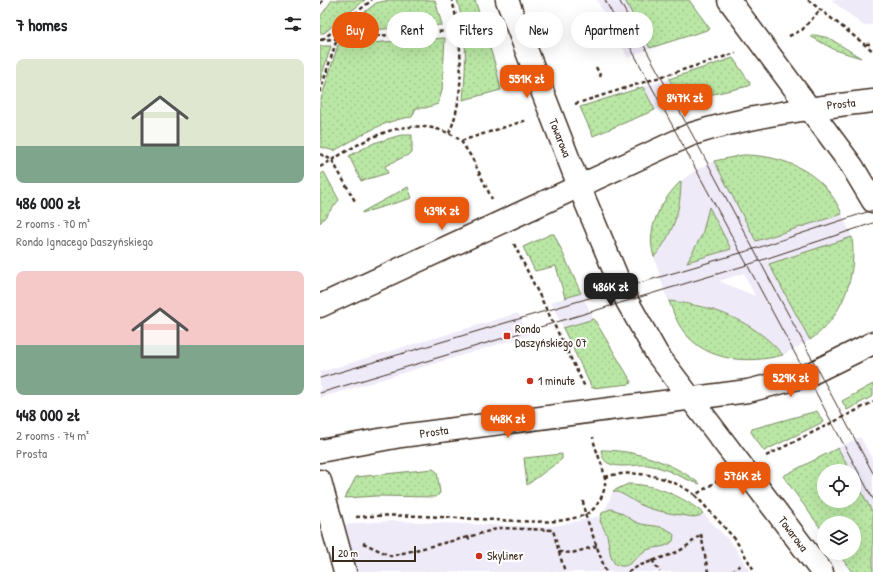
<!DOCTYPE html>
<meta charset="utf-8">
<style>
:root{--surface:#fff;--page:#f6f6f6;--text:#202124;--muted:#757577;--accent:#ea580c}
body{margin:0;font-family:"Patrick Hand",sans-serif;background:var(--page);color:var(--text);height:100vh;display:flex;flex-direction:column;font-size:15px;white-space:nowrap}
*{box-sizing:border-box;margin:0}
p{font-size:13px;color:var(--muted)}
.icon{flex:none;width:22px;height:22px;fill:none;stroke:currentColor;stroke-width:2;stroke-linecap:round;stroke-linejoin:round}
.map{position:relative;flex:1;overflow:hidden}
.sheet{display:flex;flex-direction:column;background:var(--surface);width:320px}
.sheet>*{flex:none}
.banner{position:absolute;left:12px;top:12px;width:380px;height:36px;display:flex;gap:8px}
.fabs{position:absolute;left:497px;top:464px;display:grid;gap:8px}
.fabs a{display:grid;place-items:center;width:44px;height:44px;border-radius:50%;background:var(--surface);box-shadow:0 4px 16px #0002;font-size:20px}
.scale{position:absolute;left:12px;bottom:10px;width:84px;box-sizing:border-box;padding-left:4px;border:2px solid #3b2a1e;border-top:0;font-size:11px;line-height:14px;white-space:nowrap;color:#3b2a1e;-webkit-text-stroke:3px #fff;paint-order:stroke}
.price{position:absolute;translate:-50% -34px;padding:0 9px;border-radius:8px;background:var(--accent);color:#fff;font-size:13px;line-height:26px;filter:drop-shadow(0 1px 2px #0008)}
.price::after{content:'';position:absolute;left:50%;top:24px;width:12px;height:9px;margin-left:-6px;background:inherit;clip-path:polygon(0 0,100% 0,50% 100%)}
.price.selected{background:#222;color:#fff}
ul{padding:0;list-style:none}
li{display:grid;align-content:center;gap:8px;height:212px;padding:0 16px}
li span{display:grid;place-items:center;height:124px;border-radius:8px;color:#555}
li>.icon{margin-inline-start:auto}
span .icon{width:72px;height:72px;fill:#fffc;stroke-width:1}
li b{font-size:17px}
h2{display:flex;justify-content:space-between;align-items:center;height:48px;padding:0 16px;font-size:17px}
.pill{padding:0 14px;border-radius:18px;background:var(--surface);box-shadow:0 4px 16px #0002;font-size:14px;line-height:36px}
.pill.selected{background:var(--accent);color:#fff}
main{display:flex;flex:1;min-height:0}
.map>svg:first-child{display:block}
.built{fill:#efeaf8;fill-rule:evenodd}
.grass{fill:url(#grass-dots);stroke:#7a8862}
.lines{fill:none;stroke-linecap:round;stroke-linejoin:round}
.minor-casing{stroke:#3b2a1e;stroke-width:25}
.major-casing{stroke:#3b2a1e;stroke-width:25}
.path{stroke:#3b2a1e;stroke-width:2.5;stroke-dasharray:4 3;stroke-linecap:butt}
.minor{stroke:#fff;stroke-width:22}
.major{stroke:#fff;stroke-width:22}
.tram{stroke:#3b2a1e;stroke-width:1}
.poi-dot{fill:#c8321e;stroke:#fff;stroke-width:1.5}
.labels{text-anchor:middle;stroke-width:4;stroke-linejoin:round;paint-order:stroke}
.street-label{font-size:12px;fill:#3b2a1e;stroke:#fff}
.poi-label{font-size:12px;fill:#3b2a1e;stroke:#fff;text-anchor:start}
</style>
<main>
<section class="sheet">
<h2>7 homes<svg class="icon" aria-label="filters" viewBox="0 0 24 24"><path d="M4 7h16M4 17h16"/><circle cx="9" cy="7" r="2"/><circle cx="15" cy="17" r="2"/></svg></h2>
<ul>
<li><span style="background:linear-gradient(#dfe7d0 70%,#7fa58c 0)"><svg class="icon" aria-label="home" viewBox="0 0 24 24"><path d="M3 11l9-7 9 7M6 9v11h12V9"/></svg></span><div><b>486 000 zł</b><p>2 rooms · 70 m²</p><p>Rondo Ignacego Daszyńskiego</p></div></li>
<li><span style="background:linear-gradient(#f6c9c9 60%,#7fa58c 0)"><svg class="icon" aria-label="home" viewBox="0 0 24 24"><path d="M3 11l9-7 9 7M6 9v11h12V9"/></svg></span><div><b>448 000 zł</b><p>2 rooms · 74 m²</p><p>Prosta</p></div></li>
</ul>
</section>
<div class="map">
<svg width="553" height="572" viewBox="0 0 553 572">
<defs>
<pattern id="grass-dots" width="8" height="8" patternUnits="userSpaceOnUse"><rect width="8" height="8" fill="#bae7a5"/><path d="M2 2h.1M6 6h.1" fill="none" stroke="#a1c68e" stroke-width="1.8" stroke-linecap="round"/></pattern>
</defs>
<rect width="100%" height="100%" fill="#fff"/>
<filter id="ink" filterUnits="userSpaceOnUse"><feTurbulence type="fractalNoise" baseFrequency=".025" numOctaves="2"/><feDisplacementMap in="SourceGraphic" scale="8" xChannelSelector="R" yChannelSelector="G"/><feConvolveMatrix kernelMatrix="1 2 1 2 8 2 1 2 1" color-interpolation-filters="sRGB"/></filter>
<g filter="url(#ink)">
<g class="built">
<polygon points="277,0 305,0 330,48 308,58"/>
<polygon points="511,0 553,0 553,24 544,26"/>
<polygon points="349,79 362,101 335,110 323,87"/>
<path d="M 394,161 L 436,241 L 522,214 L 532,237 L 449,264 L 490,340 L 463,355 L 435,329 L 412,316 L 376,304 L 349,301 L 345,293 L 334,257 L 351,232 L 360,201 L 361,181 L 374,171 ZM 389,208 L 411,249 L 368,262 L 382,235 ZM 424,273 L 435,296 L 399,281 Z"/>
<polygon points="261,293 274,319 243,328 231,302"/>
<polygon points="198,313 209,335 0,398 0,372"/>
<polygon points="540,437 553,460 553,513 534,478 534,471 530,471 518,448"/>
<polygon points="293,491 305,495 321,505 373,517 379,516 383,513 414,546 430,572 13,572 1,529 39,523 72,521 222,527 240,525 280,516 287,506"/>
</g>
<g class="grass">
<polygon points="12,0 45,0 4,33 0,33 0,17"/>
<polygon points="69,0 115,0 122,25 20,32 56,3"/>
<path d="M 137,0 L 155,0 L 175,64 L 181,90 L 143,100 C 146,64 148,36 137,0 Z"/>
<polygon points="305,0 369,0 390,29 330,48"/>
<polygon points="495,35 509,38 541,58 515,50 490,36"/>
<path d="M 125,38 L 122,91 L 118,104 L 105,108 L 96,108 L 92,117 C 63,120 39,137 14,151 L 1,147 L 0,102 L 18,45 Z"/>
<polygon points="0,46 11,46 0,81"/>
<polygon points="413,58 430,83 429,86 362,101 349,79"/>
<polygon points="323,87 335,110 273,136 260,107"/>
<polygon points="81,135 92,135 92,153 65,166 68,173 41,181 29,156 54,143"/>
<path d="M 423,155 C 465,155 505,173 522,214 L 436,241 L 394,161 Z"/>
<polygon points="4,172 19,200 0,223 0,175"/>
<path d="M 361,181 C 361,209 353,235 334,257 C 325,228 341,201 361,181 Z"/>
<polygon points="88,187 92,198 42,213 42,212"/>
<polygon points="389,207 411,249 367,262 382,235"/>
<polygon points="231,234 234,234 261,293 245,298 236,266 215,271 203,247"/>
<path d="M 532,237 C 537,276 523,317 490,340 L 449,264 Z"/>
<path d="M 349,301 C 393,306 433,320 463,355 C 429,364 387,362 364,332 C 357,323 353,312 349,301 Z"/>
<polygon points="274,319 311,381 310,384 272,388 243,328"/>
<polygon points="553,384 553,396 527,410 522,401"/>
<polygon points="497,411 503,422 444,451 431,432 432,429"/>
<polygon points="518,448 530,471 504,471 504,501 534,501 534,478 553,513 553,572 532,572 518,553 534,553 534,523 504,523 504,533 463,476"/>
<path d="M 281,450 C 316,450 352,462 380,484 C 362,479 348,468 328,465 C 316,464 298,469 288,463 C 283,460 282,455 281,450 Z"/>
<polygon points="242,454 242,459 207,485 204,458"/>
<polygon points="113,469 117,472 120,493 116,497 56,496 25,498 36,477"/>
<path d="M 308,484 C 335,484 362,496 383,513 L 379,516 L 373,517 C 356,514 336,512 321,505 C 311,500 304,493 293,491 Z"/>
<path d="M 290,509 C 301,510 308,519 318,523 C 330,527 346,524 354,535 L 353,541 C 345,549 336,546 327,550 C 315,555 310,572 295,564 L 291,557 L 287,535 L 280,521 L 282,513 Z"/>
</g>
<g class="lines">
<g class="minor-casing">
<polyline id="minor" points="0,481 25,572"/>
</g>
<g class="major-casing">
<g id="major">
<polyline points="187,0 259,186 307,301 337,354 502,572"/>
<polyline points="409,0 532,166 553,201"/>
<path d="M 0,306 L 372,134 C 431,115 492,108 553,101"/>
<polyline points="0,451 81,436 428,391 486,376 553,343"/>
</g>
</g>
<g class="path">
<polyline points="488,0 553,51"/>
<polyline points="0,4 3,0"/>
<polyline points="469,36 482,30 500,10"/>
<polyline points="0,40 129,31"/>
<polyline points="2,40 52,0"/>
<polyline points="546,44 553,44"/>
<polyline points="276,67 281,77"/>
<polyline points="0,92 17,39"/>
<polyline points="255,104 416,53"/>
<path d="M 129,133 C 146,97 142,37 132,0"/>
<polyline points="141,141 152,158 172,199"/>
<polyline points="0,154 12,160 36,203"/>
<path d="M 0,167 C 36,146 73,118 117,129 C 126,132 133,134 141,141 L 207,120"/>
<polyline points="194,244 265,387"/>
<polyline points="446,456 553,402"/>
<path d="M 285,477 C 315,468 351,477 375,495 L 399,480"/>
<polyline points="375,495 415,539 435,572"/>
<polyline points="263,501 265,514 286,572"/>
<path d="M 36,517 C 83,513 130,518 176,520 C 205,521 237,525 264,515 C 275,511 281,500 284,490 C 289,474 275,453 273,437"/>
<polyline points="381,534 388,572"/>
<polyline points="149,540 148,537 180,528 233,530 239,552 252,553 277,546"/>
<polyline points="43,543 71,556 148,537"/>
<polyline points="239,552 245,572"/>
<polyline points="332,560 340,572"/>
<path d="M 308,572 C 322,563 337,560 352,554 C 364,550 372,542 381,534"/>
<polyline points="412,572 420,565"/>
</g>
<use href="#minor" class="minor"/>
<use href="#major" class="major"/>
<g class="tram">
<polyline points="285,0 553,499"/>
<polyline points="299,0 372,134 553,473"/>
<polyline points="0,378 434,249 553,210"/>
<polyline points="0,393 427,265 553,223"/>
</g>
</g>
</g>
<g class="poi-dot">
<rect x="183" y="332" width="8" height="8" rx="2"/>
<circle cx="210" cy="381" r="4"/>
<circle cx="159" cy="556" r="4"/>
</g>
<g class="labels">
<g class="street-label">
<text transform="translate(521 104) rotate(-6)" y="4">Prosta</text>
<text transform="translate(240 138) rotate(68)" y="4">Towarowa</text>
<text transform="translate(114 432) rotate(-8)" y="4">Prosta</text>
<text transform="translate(473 534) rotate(53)" y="4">Towarowa</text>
</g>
<g class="poi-label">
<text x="195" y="333">Rondo<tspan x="195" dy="14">Daszyńskiego 07</tspan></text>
<text x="218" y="385">1 minute</text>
<text x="167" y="560">Skyliner</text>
</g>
</g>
</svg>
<div class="fabs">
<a><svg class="icon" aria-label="locate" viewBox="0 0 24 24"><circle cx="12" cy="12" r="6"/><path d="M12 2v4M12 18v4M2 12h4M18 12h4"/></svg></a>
<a><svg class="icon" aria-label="layers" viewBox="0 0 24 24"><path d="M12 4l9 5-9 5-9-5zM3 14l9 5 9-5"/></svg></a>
</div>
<div class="scale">20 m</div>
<b class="price" style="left:207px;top:99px">551K zł</b>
<b class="price" style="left:365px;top:118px">847K zł</b>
<b class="price" style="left:122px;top:231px">439K zł</b>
<b class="price selected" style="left:291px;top:307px">486K zł</b>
<b class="price" style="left:471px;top:398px">529K zł</b>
<b class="price" style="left:188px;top:439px">448K zł</b>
<b class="price" style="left:423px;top:496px">576K zł</b>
<div class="banner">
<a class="pill selected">Buy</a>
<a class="pill">Rent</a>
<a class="pill">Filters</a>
<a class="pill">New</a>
<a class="pill">Apartment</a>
</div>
</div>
</main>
